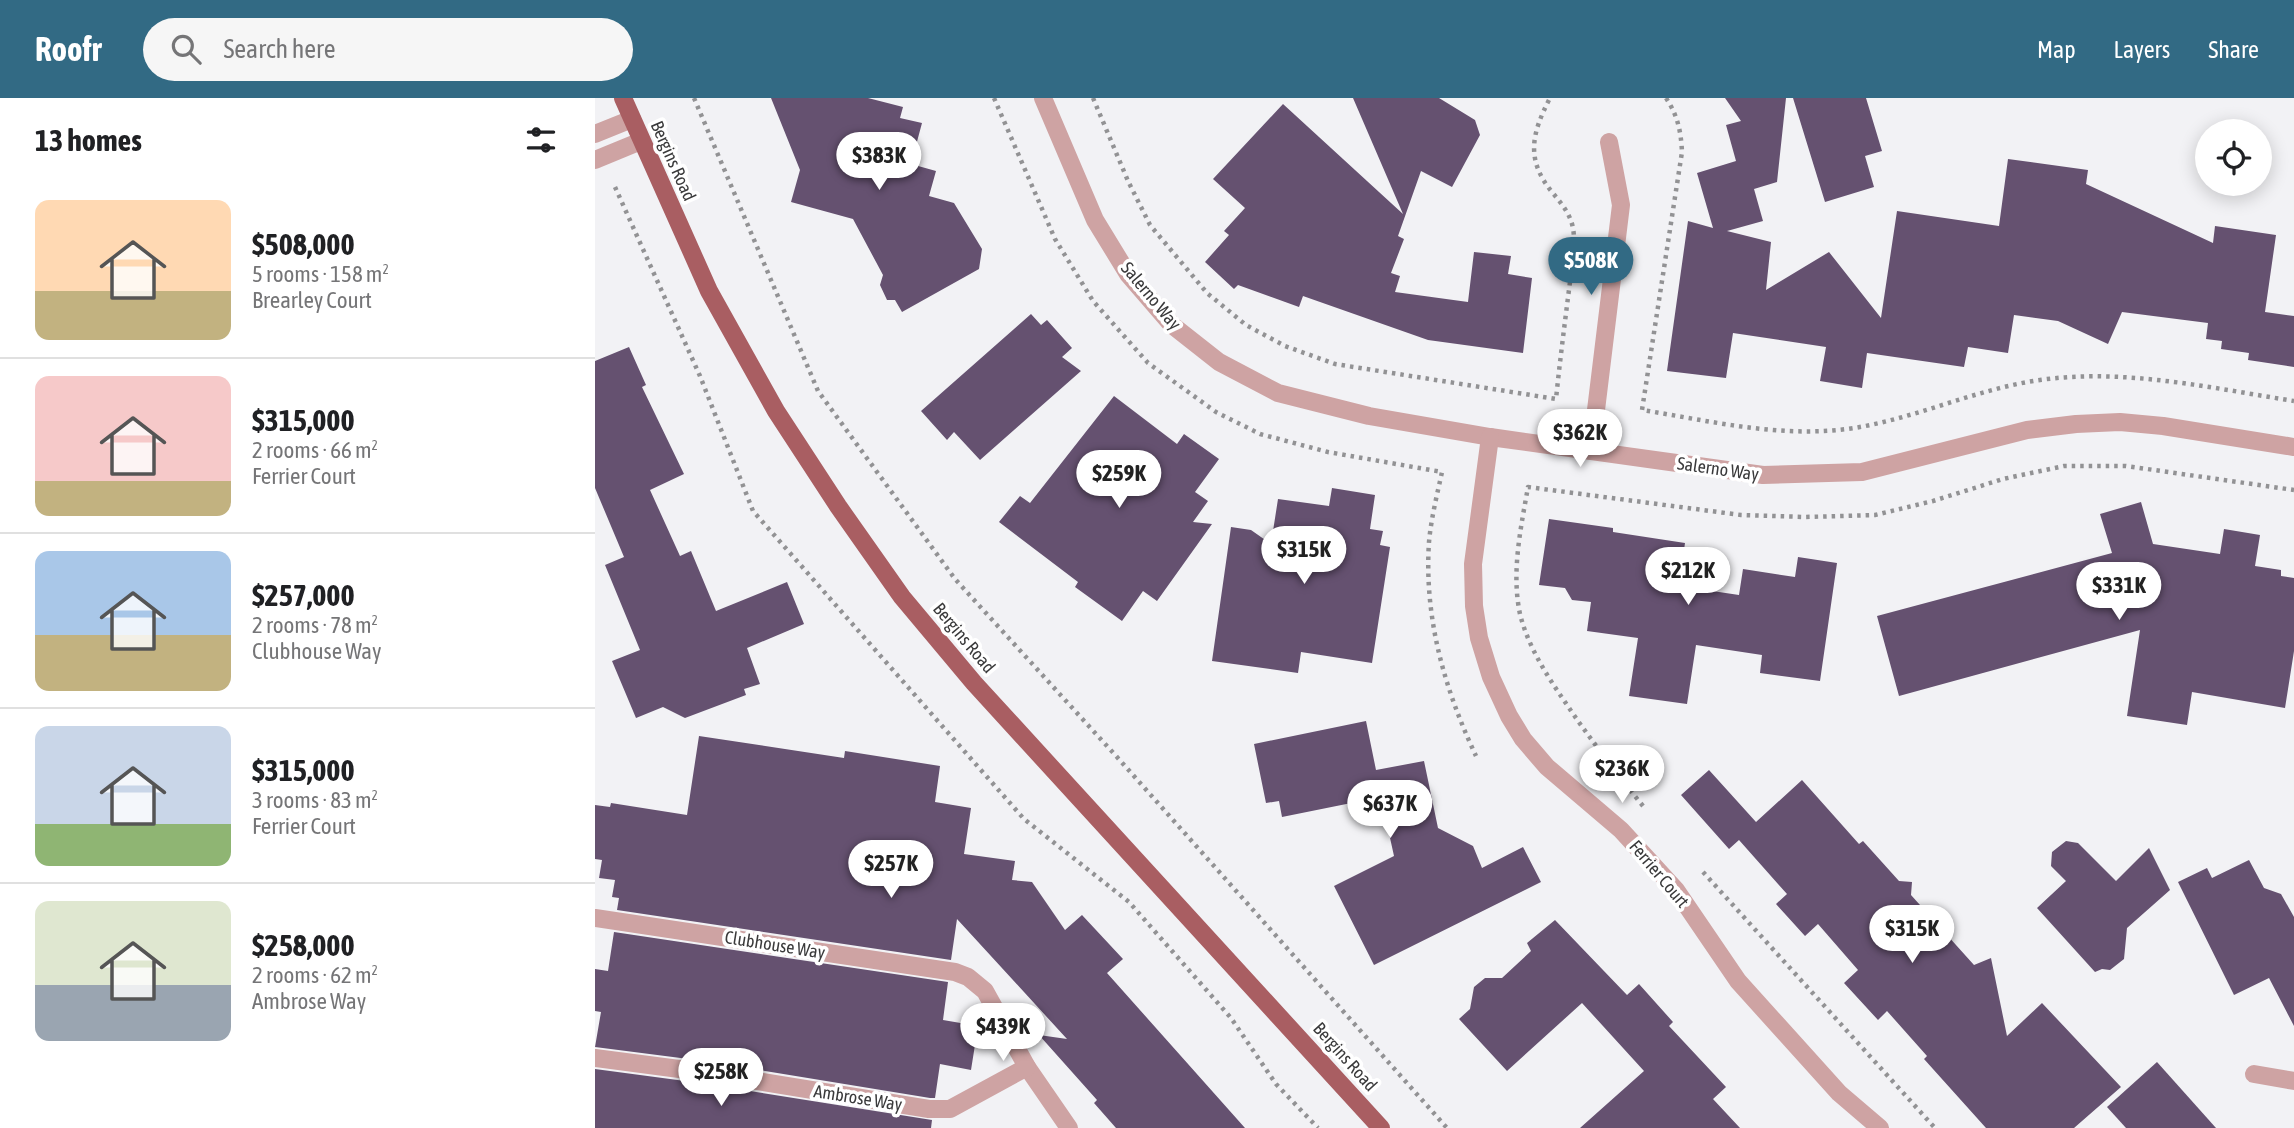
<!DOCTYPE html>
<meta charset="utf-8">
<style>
:root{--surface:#fff;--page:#f6f6f6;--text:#202124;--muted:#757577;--line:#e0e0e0;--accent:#326a84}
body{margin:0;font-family:"Asap Condensed",sans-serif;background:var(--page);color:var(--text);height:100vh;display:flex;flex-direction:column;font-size:26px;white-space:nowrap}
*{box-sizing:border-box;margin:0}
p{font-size:23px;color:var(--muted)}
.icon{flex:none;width:38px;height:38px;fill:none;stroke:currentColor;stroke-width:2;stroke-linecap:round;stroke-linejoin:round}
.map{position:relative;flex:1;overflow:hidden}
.side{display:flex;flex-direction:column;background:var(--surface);width:595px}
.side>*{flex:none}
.controls{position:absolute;left:1600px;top:21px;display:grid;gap:14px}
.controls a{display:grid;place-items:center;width:77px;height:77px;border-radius:50%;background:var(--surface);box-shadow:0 4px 18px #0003;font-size:35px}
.price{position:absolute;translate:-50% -60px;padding:0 16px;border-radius:24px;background:#fff;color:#222;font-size:23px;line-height:46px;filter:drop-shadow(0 2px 4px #0008)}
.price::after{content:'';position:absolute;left:50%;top:42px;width:21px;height:16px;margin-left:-10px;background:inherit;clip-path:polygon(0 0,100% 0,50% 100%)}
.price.on{background:var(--accent);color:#fff}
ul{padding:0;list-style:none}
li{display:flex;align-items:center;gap:21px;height:175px;padding:0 35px}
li+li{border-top:2px solid var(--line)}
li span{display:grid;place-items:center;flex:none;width:196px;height:140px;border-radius:14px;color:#555}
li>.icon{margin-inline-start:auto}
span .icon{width:84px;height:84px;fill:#fffc;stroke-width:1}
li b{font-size:30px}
h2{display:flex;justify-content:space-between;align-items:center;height:84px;padding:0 35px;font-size:30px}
header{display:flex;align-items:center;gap:42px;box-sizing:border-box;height:98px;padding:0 35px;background:var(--accent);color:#fff}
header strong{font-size:33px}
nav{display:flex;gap:38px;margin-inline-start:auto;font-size:24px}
.search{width:490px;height:63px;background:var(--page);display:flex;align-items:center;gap:18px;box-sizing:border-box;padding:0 24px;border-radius:38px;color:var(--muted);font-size:26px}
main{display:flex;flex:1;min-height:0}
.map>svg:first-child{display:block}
.building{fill:#655170}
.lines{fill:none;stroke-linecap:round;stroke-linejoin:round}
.path{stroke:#929294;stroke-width:4.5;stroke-dasharray:3.5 5;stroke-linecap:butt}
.minor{stroke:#cea3a3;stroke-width:18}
.major{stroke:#a95e62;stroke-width:18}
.labels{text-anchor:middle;stroke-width:7;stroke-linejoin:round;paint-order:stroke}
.street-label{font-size:18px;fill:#3a3a3b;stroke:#fff}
</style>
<header>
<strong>Roofr</strong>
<div class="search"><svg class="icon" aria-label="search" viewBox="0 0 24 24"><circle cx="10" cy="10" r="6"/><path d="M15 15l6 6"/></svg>Search here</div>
<nav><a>Map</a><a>Layers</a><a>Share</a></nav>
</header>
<main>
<section class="side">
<h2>13 homes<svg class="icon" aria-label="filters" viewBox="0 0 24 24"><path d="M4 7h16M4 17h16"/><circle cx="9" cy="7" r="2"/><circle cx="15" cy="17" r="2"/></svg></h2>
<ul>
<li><span style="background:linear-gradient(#ffd9b3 65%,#c2b280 0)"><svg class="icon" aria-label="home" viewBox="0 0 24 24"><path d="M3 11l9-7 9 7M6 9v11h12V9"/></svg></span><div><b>$508,000</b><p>5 rooms · 158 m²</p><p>Brearley Court</p></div></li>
<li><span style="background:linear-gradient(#f6c9c9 75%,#c2b280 0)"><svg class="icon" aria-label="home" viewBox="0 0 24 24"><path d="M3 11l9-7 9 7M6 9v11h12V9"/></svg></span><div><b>$315,000</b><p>2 rooms · 66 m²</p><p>Ferrier Court</p></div></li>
<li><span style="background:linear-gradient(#a9c7e8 60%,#c2b280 0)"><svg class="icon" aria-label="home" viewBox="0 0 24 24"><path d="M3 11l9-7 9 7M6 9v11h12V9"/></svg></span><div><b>$257,000</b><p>2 rooms · 78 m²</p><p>Clubhouse Way</p></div></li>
<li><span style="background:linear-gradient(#c9d6e8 70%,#8fb573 0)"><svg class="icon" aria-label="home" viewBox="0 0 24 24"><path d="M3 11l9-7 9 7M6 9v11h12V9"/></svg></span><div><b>$315,000</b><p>3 rooms · 83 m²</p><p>Ferrier Court</p></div></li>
<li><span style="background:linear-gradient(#dfe7d0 60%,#9aa5b1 0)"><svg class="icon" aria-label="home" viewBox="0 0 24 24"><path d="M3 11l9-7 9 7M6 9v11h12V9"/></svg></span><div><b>$258,000</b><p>2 rooms · 62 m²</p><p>Ambrose Way</p></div></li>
</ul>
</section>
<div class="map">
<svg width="1699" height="1030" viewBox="0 0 1699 1030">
<rect width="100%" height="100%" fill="#f2f2f5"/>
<g class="building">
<polygon points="176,0 273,0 308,9 305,20 327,25 316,66 341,73 334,98 359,105 387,151 384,171 307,214 300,202 292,202 285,187 288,177 258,121 196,104 205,72"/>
<polygon points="758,0 844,0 880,22 885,37 857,89 826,73 803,138 809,141 796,175 805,178 800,194 873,204 879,154 916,158 913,176 937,180 928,255 833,242 708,198 704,209 643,187 639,191 610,164 634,137 629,133 650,110 618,81 688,6 808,116"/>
<polygon points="1130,0 1191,0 1182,84 1159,91 1168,123 1132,133 1176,144 1171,192 1234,154 1286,220 1302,113 1404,128 1413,61 1493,72 1491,86 1618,145 1620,128 1681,137 1670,214 1699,218 1699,269 1653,262 1654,255 1626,251 1627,243 1611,241 1613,225 1527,214 1513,246 1463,223 1419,217 1413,255 1373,249 1369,269 1272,255 1267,290 1225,283 1231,249 1138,235 1131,280 1072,273 1093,123 1118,130 1102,75 1141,63 1131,27 1146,23"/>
<polygon points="1198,0 1271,0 1287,53 1270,58 1279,89 1230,104"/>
<polygon points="436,216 446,227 452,222 477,250 467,259 486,273 385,362 359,334 352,342 326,313"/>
<polygon points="34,249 51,287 47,289 89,376 55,392 85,458 96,453 121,513 192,484 209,526 152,550 165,586 149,591 151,597 90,620 68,609 41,620 17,563 45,552 10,467 29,459 0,390 0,263"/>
<polygon points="519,298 582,346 589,336 624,361 600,394 613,403 598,424 617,426 562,503 548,493 527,523 480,489 483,484 404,424 425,398 435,405"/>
<polygon points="737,390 780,397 775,431 788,433 785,447 795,449 777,565 706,554 703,575 617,563 636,429 656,432 676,446 683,401 734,408"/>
<polygon points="1546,404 1558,446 1625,456 1629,431 1665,437 1660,468 1686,472 1686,478 1699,480 1699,553 1690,610 1597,594 1592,627 1532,618 1545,532 1304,598 1282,518 1517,455 1505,416"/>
<polygon points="954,421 1018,430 1018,434 1090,445 1084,488 1144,497 1148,471 1200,479 1203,459 1242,465 1225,583 1165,575 1167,557 1101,547 1092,606 1034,598 1043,540 992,533 996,504 977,502 970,490 944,487"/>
<polygon points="771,623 781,672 829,663 843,730 878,748 887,770 928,749 946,784 779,867 739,788 799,758 786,699 687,719 684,703 671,705 659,646"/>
<polygon points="104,638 249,660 250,653 345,668 340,704 376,710 369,756 420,763 417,782 437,784 470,832 487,817 528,861 512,875 650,1030 521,1030 499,1005 502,1002 444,937 472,941 362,821 356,862 22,812 24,800 17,799 20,782 4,780 7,762 0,761 0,707 15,709 16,705 92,717"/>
<polygon points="1114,672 1161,724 1207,682 1264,746 1268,743 1304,783 1317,784 1316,797 1379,867 1396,860 1412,938 1447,905 1526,989 1479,1030 1391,1030 1329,961 1332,958 1292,913 1283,922 1249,885 1263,872 1223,826 1210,838 1181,806 1192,796 1144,742 1134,751 1086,697"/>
<polygon points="1471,743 1483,745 1521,783 1554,750 1575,792 1532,830 1529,861 1515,872 1507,871 1500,874 1442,810 1471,783 1456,768 1457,754"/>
<polygon points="1654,762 1669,790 1686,796 1699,819 1699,928 1674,880 1639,897 1583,784 1612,770 1617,780"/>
<polygon points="960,822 1032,897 1044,886 1078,924 1074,928 1131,989 1118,1001 1145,1030 985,1030 1049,973 987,905 912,973 864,921 875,911 879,889 890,880 907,880 936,853 932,845"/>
<polygon points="19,834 353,884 348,922 383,928 376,972 345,966 340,1000 335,1000 109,963 0,949 6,914 0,913 0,871 13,873"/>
<polygon points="1562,964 1621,1030 1531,1030 1512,1009"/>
<polygon points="0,971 105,985 337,1022 336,1030 0,1030"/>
</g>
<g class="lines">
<g class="path">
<polyline points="99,0 223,293 360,481 522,659 852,1030"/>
<path d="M 399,0 L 460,141 L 498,203 L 553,265 L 621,314 L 665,336 L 733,354 L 847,374 C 842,397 836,421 834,444 C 829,519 849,590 881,658"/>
<path d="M 498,0 L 533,83 L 555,127 L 612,195 L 651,227 L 690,248 L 740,266 L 961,301 C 965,262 970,223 975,184 C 976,167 981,147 978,130 C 975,115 966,105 957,94 C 930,61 937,35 955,0"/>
<path d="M 1071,0 C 1083,18 1086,34 1087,54 L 1047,312 C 1116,323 1188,341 1259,330 C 1322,320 1381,291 1445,282 C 1529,270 1616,290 1699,303"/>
<polyline points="20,89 105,278 158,413 429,721 534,804 636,920 681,986 723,1030"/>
<path d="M 1048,708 C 1025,680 1004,652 983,623 C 960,589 935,556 925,516 C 916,474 926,429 933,389 L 1146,417 L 1210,419 L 1280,417 L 1338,403 L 1408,381 L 1469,368 L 1531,368 L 1699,392"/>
<polyline points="1108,774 1340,1030"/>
</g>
<g class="minor">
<polyline points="448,0 500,122 533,176 577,227 624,264 683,295 774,318 895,339 1168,377 1267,374 1432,332 1481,326 1525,324 1568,328 1699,349"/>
<polyline points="0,36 37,21"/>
<polyline points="0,62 46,43"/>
<polyline points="895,339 878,466 879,508 884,540 896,579 914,618 928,641 952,669 1026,732 1081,792 1143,883 1244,995 1285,1030"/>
<polyline points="996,353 1026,107 1014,44"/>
<polyline points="0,820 360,874 373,879 390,893 432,969 474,1030"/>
<polyline points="0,960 107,974 334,1011 355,1011 432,969"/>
<polyline points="1659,976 1699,983"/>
</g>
<polyline class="major" points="28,0 114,193 181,313 243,408 307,499 379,585 786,1030"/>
</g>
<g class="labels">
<g class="street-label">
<text transform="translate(78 63) rotate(66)" y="6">Bergins Road</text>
<text transform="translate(556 198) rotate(50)" y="6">Salerno Way</text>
<text transform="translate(1123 371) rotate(8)" y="6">Salerno Way</text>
<text transform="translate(369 540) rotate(50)" y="6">Bergins Road</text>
<text transform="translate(1064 776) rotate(50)" y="6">Ferrier Court</text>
<text transform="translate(180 847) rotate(9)" y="6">Clubhouse Way</text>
<text transform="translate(750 959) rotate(48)" y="6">Bergins Road</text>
<text transform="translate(263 1000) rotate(9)" y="6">Ambrose Way</text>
</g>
</g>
</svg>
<div class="controls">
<a><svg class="icon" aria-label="locate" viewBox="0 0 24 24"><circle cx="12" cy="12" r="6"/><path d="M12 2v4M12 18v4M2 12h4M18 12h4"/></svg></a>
</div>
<b class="price" style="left:284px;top:94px">$383K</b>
<b class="price on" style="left:996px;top:199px">$508K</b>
<b class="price" style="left:985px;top:371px">$362K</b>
<b class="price" style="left:524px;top:412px">$259K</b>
<b class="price" style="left:709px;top:488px">$315K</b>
<b class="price" style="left:1093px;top:509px">$212K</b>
<b class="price" style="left:1524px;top:524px">$331K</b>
<b class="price" style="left:1027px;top:707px">$236K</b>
<b class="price" style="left:795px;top:742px">$637K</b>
<b class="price" style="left:296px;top:802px">$257K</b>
<b class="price" style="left:1317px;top:867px">$315K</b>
<b class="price" style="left:408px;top:965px">$439K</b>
<b class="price" style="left:126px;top:1010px">$258K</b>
</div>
</main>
